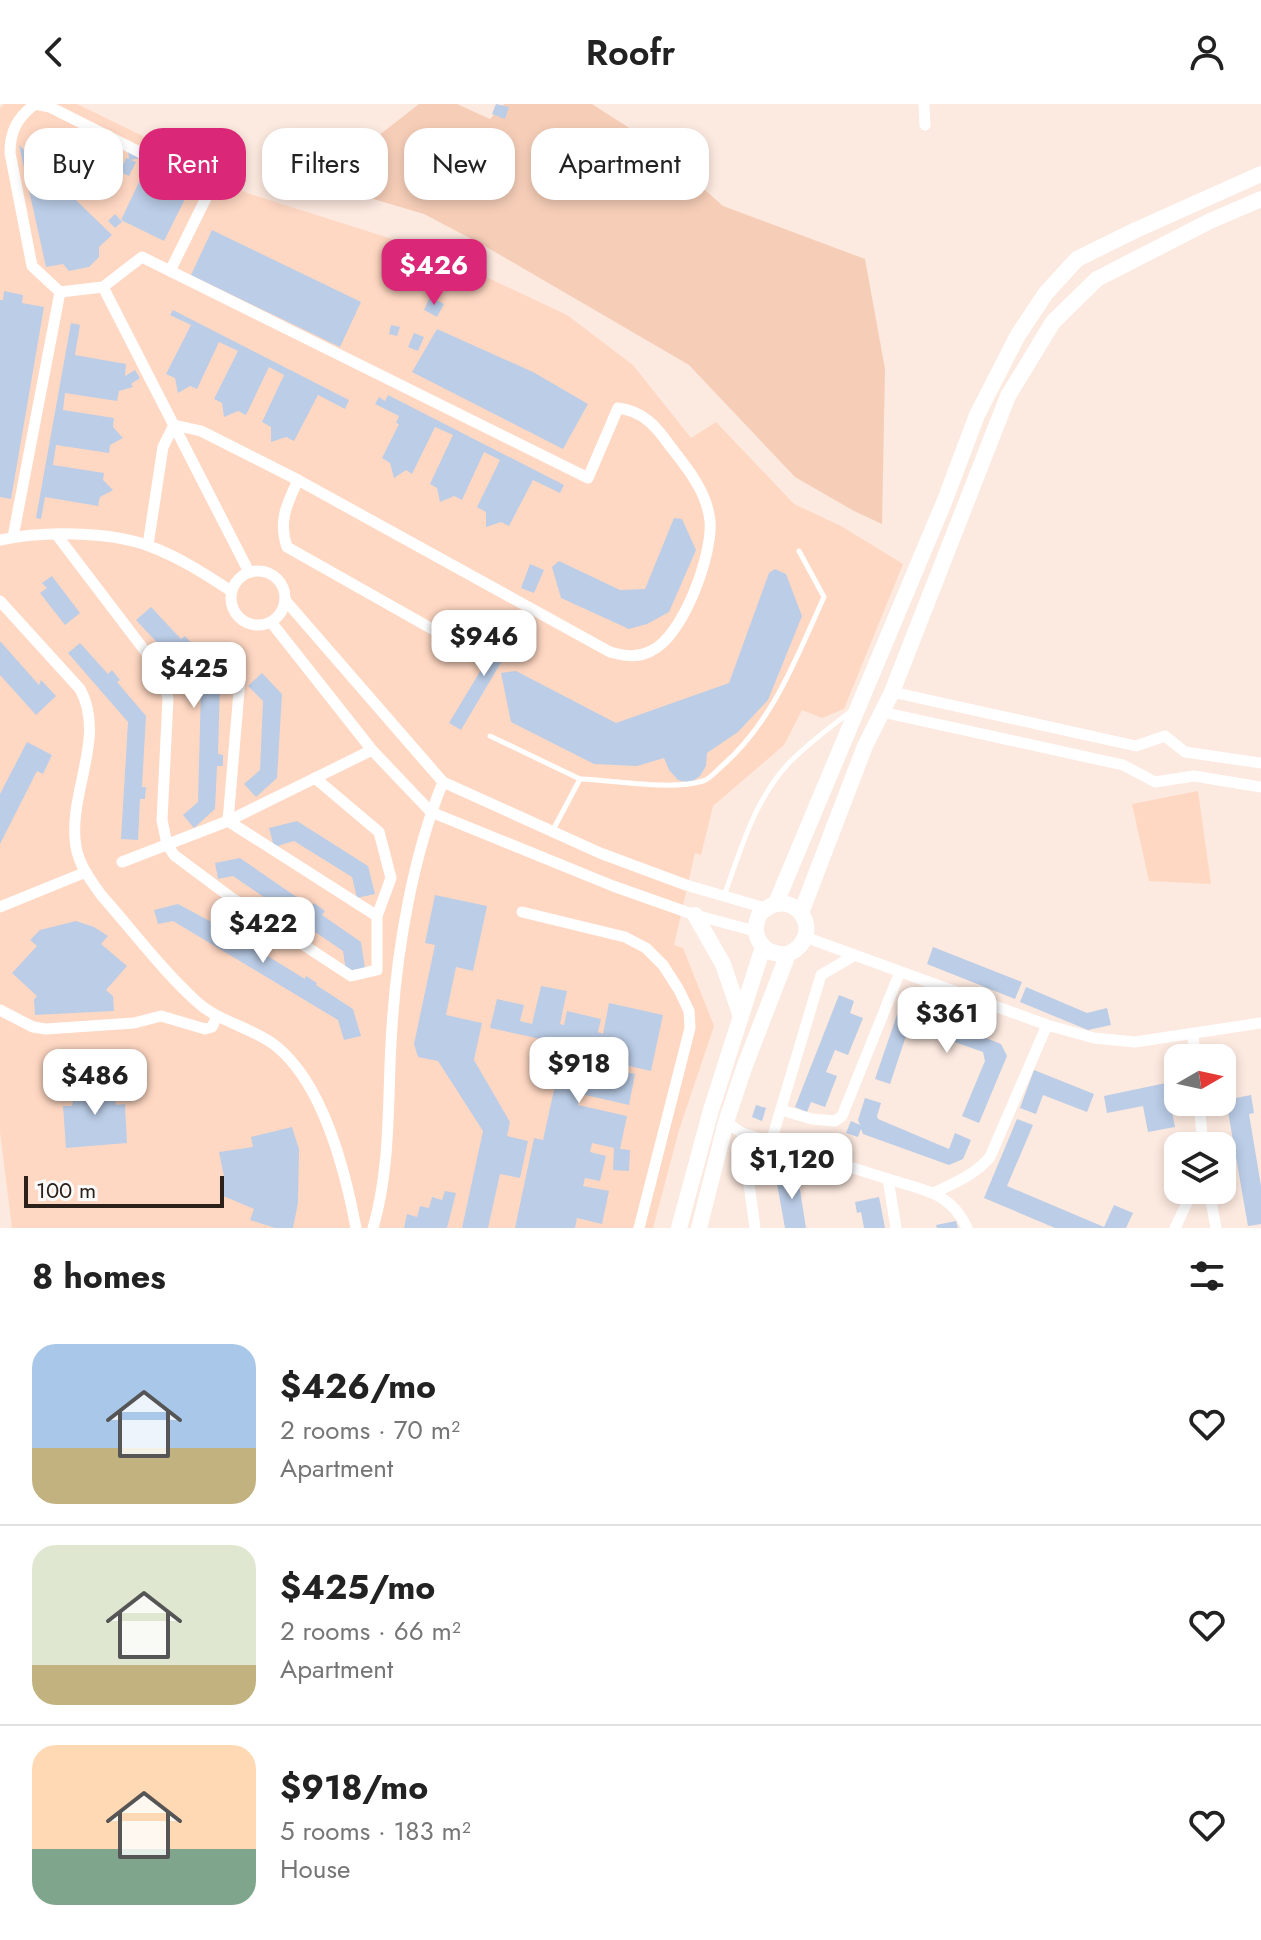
<!DOCTYPE html>
<meta charset="utf-8">
<style>
:root{--surface:#fff;--page:#f6f6f6;--text:#222;--muted:#767676;--line:#e0e0e0;--accent:#db2777}
body{margin:0;font-family:Jost,sans-serif;background:var(--page);color:var(--text);height:100vh;display:flex;flex-direction:column;font-size:30px;white-space:nowrap}
*{box-sizing:border-box;margin:0}
p{font-size:26px;color:var(--muted)}
.icon{flex:none;width:44px;height:44px;fill:none;stroke:currentColor;stroke-width:2;stroke-linecap:round;stroke-linejoin:round}
.map{position:relative;height:1124px;overflow:hidden}
.panel{display:flex;flex-direction:column;background:var(--surface);flex:1}
.panel>*{flex:none}
.banner{position:absolute;left:24px;top:24px;width:800px;height:72px;display:flex;gap:16px}
.needle{width:52px;rotate:81deg}
.buttons{position:absolute;left:1164px;top:940px;display:grid;gap:16px}
.buttons a{display:grid;place-items:center;width:72px;height:72px;border-radius:16px;background:var(--surface);box-shadow:0 4px 12px #0003;font-size:40px}
.scale{position:absolute;left:24px;bottom:20px;width:200px;box-sizing:border-box;padding-left:8px;border:4px solid #2c211a;border-top:0;font-size:22px;line-height:28px;white-space:nowrap;color:#2c211a;-webkit-text-stroke:6px #fafafa;paint-order:stroke}
.price{position:absolute;translate:-50% -68px;padding:0 18px;border-radius:16px;background:#fff;color:#222;font-size:26px;line-height:52px;filter:drop-shadow(0 2px 4px #0008)}
.price::after{content:'';position:absolute;left:50%;top:48px;width:24px;height:18px;margin-left:-12px;background:inherit;clip-path:polygon(0 0,100% 0,50% 100%)}
.price.current{background:var(--accent);color:#fff}
ul{padding:0;list-style:none}
li{display:flex;align-items:center;gap:24px;height:200px;padding:0 32px}
li+li{border-top:2px solid var(--line)}
li span{display:grid;place-items:center;flex:none;width:224px;height:160px;border-radius:24px;color:#555}
li>.icon{margin-inline-start:auto}
span .icon{width:96px;height:96px;fill:#fffc;stroke-width:1}
li b{font-size:34px}
h2{display:flex;justify-content:space-between;align-items:center;height:96px;padding:0 32px;font-size:34px}
.chip{padding:0 28px;border-radius:24px;background:var(--surface);box-shadow:0 4px 12px #0003;font-size:28px;line-height:72px}
.chip.current{background:var(--accent);color:#fff}
header{display:flex;justify-content:space-between;align-items:center;height:104px;padding:0 32px;background:var(--surface);font-size:36px;font-weight:600}
.map>svg:first-child{display:block}
.built{fill:#ffd8c3}
.green{fill:#f6ceb8}
.building{fill:#bbcde7}
.lines{fill:none;stroke-linecap:round;stroke-linejoin:round}
.lane{stroke:#fff;stroke-width:5}
.street{stroke:#fff;stroke-width:11}
.primary{stroke:#fff;stroke-width:16}
</style>
<header><svg class="icon" aria-label="back" viewBox="0 0 24 24"><path d="M15 5l-7 7 7 7"/></svg>Roofr<svg class="icon" aria-label="person" viewBox="0 0 24 24"><circle cx="12" cy="8" r="4"/><path d="M4 21q1-7 8-7t8 7"/></svg></header>
<div class="map">
<svg width="1261" height="1124" viewBox="0 0 1261 1124">
<rect width="100%" height="100%" fill="#fce9df"/>
<g class="built">
<polygon points="4,0 77,0 151,36 247,89 408,140 425,138 436,143 450,156 567,211 633,261 691,334 716,318 794,400 841,422 903,460 844,605 822,614 802,606 784,641 713,702 701,751 695,749 674,841 683,844 714,922 679,1026 653,1124 12,1124 0,1028 0,4"/>
<polygon points="1198,687 1211,780 1149,777 1132,700"/>
</g>
<polygon class="green" points="419,0 457,0 490,15 504,0 592,0 651,38 723,102 865,155 885,265 882,420 854,407 795,373 689,261 483,141 424,110 343,86 378,32"/>
<g class="building">
<polygon points="496,0 509,3 505,15 492,10"/>
<polygon points="19,41 112,131 99,143 99,153 89,163 69,167 63,160 46,163"/>
<polygon points="128,47 140,54 131,56 136,58 129,72 120,68 126,54 129,55"/>
<polygon points="141,74 185,95 164,137 121,116"/>
<polygon points="115,110 122,118 115,124 108,117"/>
<polygon points="212,126 361,198 340,243 191,171"/>
<polygon points="4,187 23,191 22,199 44,203 11,395 0,393 0,196 3,196"/>
<polygon points="430,193 444,200 437,213 424,206"/>
<polygon points="173,206 349,296 345,305 318,291 294,337 286,333 271,338 271,323 262,318 284,271 269,263 246,311 238,307 224,313 222,299 214,295 238,247 219,238 197,285 190,282 178,289 175,274 166,270 191,221 170,211"/>
<polygon points="71,219 80,221 75,251 126,260 125,272 135,266 140,274 131,280 133,283 119,287 117,297 65,289 63,306 114,314 113,323 123,334 110,341 109,349 56,341 53,361 104,369 103,376 113,386 100,393 98,402 45,393 41,415 36,414"/>
<polygon points="391,221 400,223 397,232 389,230"/>
<polygon points="437,225 533,268 588,300 563,345 412,268"/>
<polygon points="414,229 424,233 418,247 408,243"/>
<polygon points="388,291 564,381 560,389 533,376 509,422 501,418 486,423 486,408 477,403 500,356 484,348 462,396 454,392 440,398 437,384 430,380 453,331 435,323 412,370 406,366 394,374 390,359 382,354 399,320 396,319 399,312 375,300 379,293 385,297"/>
<polygon points="674,414 682,415 696,446 669,508 647,520 629,525 561,494 552,463 559,457 620,486 645,485"/>
<polygon points="530,460 544,466 534,489 521,484"/>
<polygon points="775,465 786,470 802,512 768,596 738,628 707,649 706,662 700,672 690,679 678,676 669,666 664,654 637,662 594,660 511,618 501,569 516,567 616,619 729,579 769,469"/>
<polygon points="52,472 80,509 65,521 40,489 47,484 42,479"/>
<polygon points="151,503 181,535 185,532 196,544 191,548 220,579 218,650 223,651 223,662 217,662 215,705 194,724 183,711 198,698 201,586 136,516"/>
<polygon points="508,521 519,528 461,626 449,619"/>
<polygon points="0,537 39,581 41,576 56,592 36,611 0,571"/>
<polygon points="80,539 108,570 112,566 120,576 117,578 146,612 142,683 146,683 145,695 140,695 138,736 121,735 128,618 68,549"/>
<polygon points="262,569 282,590 277,674 256,693 244,680 260,666 263,597 248,582"/>
<polygon points="27,638 52,651 43,670 37,667 0,740 0,690"/>
<polygon points="297,717 368,762 375,790 357,794 352,773 294,737 274,743 269,724"/>
<polygon points="240,754 311,803 314,799 325,807 322,811 361,838 365,864 346,867 343,847 233,772 218,775 215,759"/>
<polygon points="435,791 487,802 473,867 456,863 446,911 482,919 474,956 510,1018 507,1032 528,1037 520,1074 500,1070 488,1124 462,1124 483,1027 438,957 418,953 414,940 435,841 425,839"/>
<polygon points="178,800 219,822 221,819 233,826 230,829 305,875 306,872 317,879 316,881 353,905 361,932 344,936 338,916 173,817 158,820 154,806"/>
<polygon points="76,817 94,823 108,832 101,840 127,862 106,886 113,892 114,907 35,911 34,896 37,892 12,869 37,842 30,836 40,826"/>
<polygon points="933,843 1022,878 1015,895 927,860"/>
<polygon points="541,882 567,887 560,920 564,921 567,907 601,915 598,928 603,930 609,899 663,911 651,967 589,953 587,960 635,970 629,1001 581,990 578,1001 627,1012 620,1045 630,1046 629,1067 613,1066 614,1044 592,1039 590,1048 606,1052 600,1077 585,1074 583,1082 609,1087 602,1120 577,1114 575,1124 515,1124 534,1034 543,1036 564,940 490,924 497,895 524,901 520,917 532,920"/>
<polygon points="1026,883 1087,909 1107,904 1111,921 1088,926 1020,898"/>
<polygon points="839,891 854,897 850,909 863,914 848,951 835,946 826,968 837,972 825,1003 811,998 807,1008 795,1003"/>
<polygon points="912,905 1001,940 1007,952 979,1019 962,1012 985,957 983,948 915,924 908,926 890,980 875,975 897,911"/>
<polygon points="1034,966 1094,990 1087,1008 1043,991 1036,1010 1020,1004"/>
<polygon points="99,975 112,985 116,1001 125,1000 127,1039 66,1044 63,1002 72,1002 76,986 82,979"/>
<polygon points="1166,979 1175,1023 1148,1028 1143,1002 1107,1009 1104,992"/>
<polygon points="1251,991 1254,1009 1249,1010 1261,1082 1261,1120 1248,1122 1226,996"/>
<polygon points="865,994 881,999 877,1012 878,1015 949,1045 955,1029 971,1036 963,1055 949,1061 863,1030 861,1025 858,1033 846,1029 851,1017 860,1021 858,1016"/>
<polygon points="756,1001 766,1004 762,1017 752,1013"/>
<polygon points="1017,1015 1033,1021 1007,1082 1104,1123 1114,1101 1133,1109 1126,1124 1055,1124 984,1094"/>
<polygon points="292,1023 299,1045 298,1099 293,1124 275,1124 250,1116 254,1105 221,1091 224,1073 219,1048 253,1043 251,1033"/>
<polygon points="801,1069 803,1080 799,1080 806,1124 785,1124 776,1074"/>
<polygon points="445,1087 456,1089 447,1124 404,1124 407,1110 417,1113 420,1102 429,1104 432,1093 442,1096"/>
<polygon points="879,1093 885,1124 864,1124 861,1108 857,1109 855,1098"/>
<polygon points="956,1117 958,1124 937,1124 936,1121"/>
</g>
<g class="lines">
<g class="lane">
<polyline points="490,632 580,675 553,726"/>
<path d="M 580,675 C 615,676 670,687 703,677 C 710,675 717,666 722,662 C 773,618 797,552 824,493 L 799,447"/>
<path d="M 724,792 C 741,745 754,697 788,660 C 807,640 829,624 850,608"/>
</g>
<g class="street">
<path d="M 35,0 C 17,14 10,27 10,49 L 32,162 L 60,188 L 103,183 L 142,153 L 588,374 L 618,304 C 643,307 656,322 670,342 C 688,365 707,388 710,417 C 713,450 683,533 651,547 C 637,554 624,552 610,548 L 298,376 L 201,327 L 174,321 L 163,343 L 148,441"/>
<polyline points="35,0 50,3 211,84 170,167"/>
<polyline points="924,0 925,21"/>
<polyline points="103,183 249,468"/>
<path d="M 298,376 C 287,400 278,417 287,443 L 457,539"/>
<polyline points="56,430 161,568 168,594 162,716 167,740 174,751 229,792 351,872 377,866 377,812 391,774 379,728 315,674"/>
<polyline points="13,433 60,188"/>
<path d="M 0,436 C 42,427 109,427 149,442 C 179,453 205,470 231,487"/>
<circle cx="258" cy="494" r="27"/>
<polyline points="285,496 443,678 600,749 686,781 765,804"/>
<path d="M 0,497 L 80,585 C 107,634 67,690 76,743 C 79,761 91,777 102,792 C 133,827 162,866 196,897 C 218,918 252,923 276,942 C 324,981 345,1066 356,1124"/>
<polyline points="271,518 372,646 431,708 613,782 695,811 755,827"/>
<polyline points="240,576 228,717 377,812"/>
<polyline points="892,588 1136,642 1165,632 1185,648 1261,659"/>
<polyline points="882,608 1123,661 1155,678 1194,672 1261,683"/>
<polyline points="122,758 228,717 372,646"/>
<polyline points="0,803 86,768"/>
<polyline points="522,808 625,833 646,844 663,861 679,886 689,907 690,924 639,1124"/>
<polyline points="805,833 1047,921 1094,934 1135,938 1261,919"/>
<polyline points="0,906 33,923 46,925 134,919 161,912 205,925 212,923 217,912"/>
<polyline points="1193,930 1195,954"/>
<polyline points="1199,998 1203,1042"/>
<polyline points="781,1006 812,1015 835,1017 842,1012 900,868"/>
<polyline points="726,1018 742,1029 755,1124"/>
<polyline points="742,1029 888,1075 896,1124"/>
<polyline points="771,1038 821,871 855,851"/>
<path d="M 888,1075 C 923,1086 951,1088 967,1124"/>
<polyline points="1209,1086 1216,1124"/>
<path d="M 934,1089 C 954,1079 975,1071 990,1053 L 1047,921"/>
<path d="M 373,1124 C 392,1059 387,990 392,923 C 397,844 413,751 443,678"/>
<polyline points="1175,1124 1193,1086"/>
</g>
<g class="primary">
<polyline points="776,799 945,396 977,311 1018,231 1046,189 1077,155 1136,126 1261,70"/>
<polyline points="801,809 865,642 892,588 1008,292 1053,218 1097,175 1210,117 1261,95"/>
<polyline points="695,811 723,860 741,913"/>
<polyline points="679,1124 711,1006 763,843"/>
<path d="M 699,1124 L 726,1018 L 744,964 L 788,850 C 830,830 791,776 759,811 C 750,833 763,852 788,850"/>
</g>
</g>
</svg>
<div class="buttons">
<a><svg class="needle" viewBox="-14 -14 28 28"><path d="M0-13l5 13h-10z" fill="#e53935"/><path d="M0 13l5-13h-10z" fill="#767676"/></svg></a>
<a><svg class="icon" aria-label="layers" viewBox="0 0 24 24"><path d="M12 4l9 5-9 5-9-5zM3 14l9 5 9-5"/></svg></a>
</div>
<div class="scale">100 m</div>
<b class="price current" style="left:434px;top:203px">$426</b>
<b class="price" style="left:484px;top:574px">$946</b>
<b class="price" style="left:194px;top:606px">$425</b>
<b class="price" style="left:263px;top:861px">$422</b>
<b class="price" style="left:947px;top:951px">$361</b>
<b class="price" style="left:579px;top:1001px">$918</b>
<b class="price" style="left:95px;top:1013px">$486</b>
<b class="price" style="left:792px;top:1097px">$1,120</b>
<div class="banner">
<a class="chip">Buy</a>
<a class="chip current">Rent</a>
<a class="chip">Filters</a>
<a class="chip">New</a>
<a class="chip">Apartment</a>
</div>
</div>
<section class="panel">
<h2>8 homes<svg class="icon" aria-label="filters" viewBox="0 0 24 24"><path d="M4 7h16M4 17h16"/><circle cx="9" cy="7" r="2"/><circle cx="15" cy="17" r="2"/></svg></h2>
<ul>
<li><span style="background:linear-gradient(#a9c7e8 65%,#c2b280 0)"><svg class="icon" aria-label="home" viewBox="0 0 24 24"><path d="M3 11l9-7 9 7M6 9v11h12V9"/></svg></span><div><b>$426/mo</b><p>2 rooms · 70 m²</p><p>Apartment</p></div><svg class="icon" aria-label="heart" viewBox="0 0 24 24"><path d="M12 20l-8-8c-3-5 5-10 8-4 3-6 11-1 8 4z"/></svg></li>
<li><span style="background:linear-gradient(#dfe7d0 75%,#c2b280 0)"><svg class="icon" aria-label="home" viewBox="0 0 24 24"><path d="M3 11l9-7 9 7M6 9v11h12V9"/></svg></span><div><b>$425/mo</b><p>2 rooms · 66 m²</p><p>Apartment</p></div><svg class="icon" aria-label="heart" viewBox="0 0 24 24"><path d="M12 20l-8-8c-3-5 5-10 8-4 3-6 11-1 8 4z"/></svg></li>
<li><span style="background:linear-gradient(#ffd9b3 65%,#7fa58c 0)"><svg class="icon" aria-label="home" viewBox="0 0 24 24"><path d="M3 11l9-7 9 7M6 9v11h12V9"/></svg></span><div><b>$918/mo</b><p>5 rooms · 183 m²</p><p>House</p></div><svg class="icon" aria-label="heart" viewBox="0 0 24 24"><path d="M12 20l-8-8c-3-5 5-10 8-4 3-6 11-1 8 4z"/></svg></li>
</ul>
</section>
